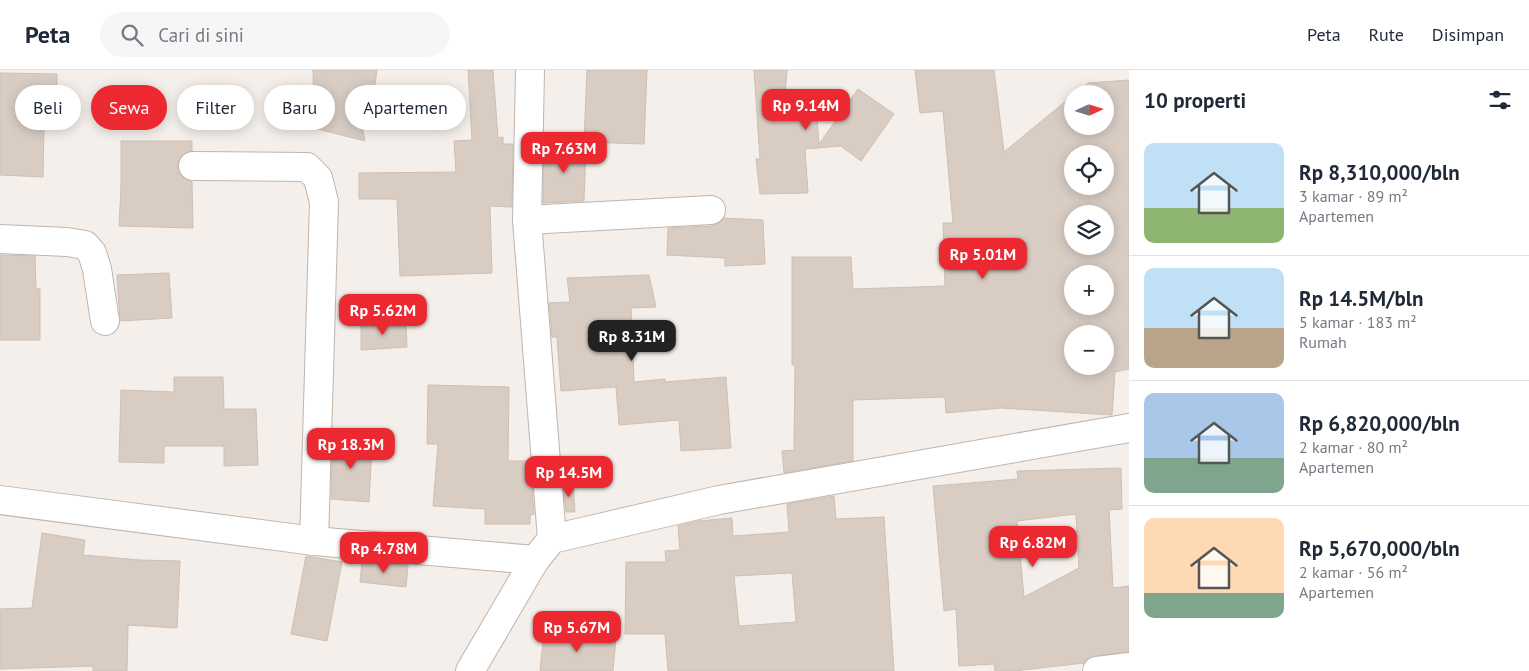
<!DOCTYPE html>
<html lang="id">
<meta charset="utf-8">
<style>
:root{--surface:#fff;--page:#f6f6f7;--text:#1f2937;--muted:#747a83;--line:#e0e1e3;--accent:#ec2830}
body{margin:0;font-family:"PT Sans",sans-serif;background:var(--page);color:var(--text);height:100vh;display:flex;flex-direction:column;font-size:19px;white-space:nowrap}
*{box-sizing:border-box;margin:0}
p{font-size:16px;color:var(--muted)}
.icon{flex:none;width:28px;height:28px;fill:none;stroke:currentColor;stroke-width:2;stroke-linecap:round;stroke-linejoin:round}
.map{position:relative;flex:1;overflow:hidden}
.details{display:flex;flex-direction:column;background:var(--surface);width:400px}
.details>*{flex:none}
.guide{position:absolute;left:15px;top:15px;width:475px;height:45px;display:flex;gap:10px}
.needle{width:32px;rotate:86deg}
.fabs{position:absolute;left:1064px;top:15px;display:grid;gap:10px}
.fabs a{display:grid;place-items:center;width:50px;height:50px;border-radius:50%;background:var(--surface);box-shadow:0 2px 12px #0003;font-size:25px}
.price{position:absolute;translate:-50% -42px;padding:0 11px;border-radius:10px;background:var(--accent);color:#fff;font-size:16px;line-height:32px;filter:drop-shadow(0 1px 2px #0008)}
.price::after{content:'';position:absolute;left:50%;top:30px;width:15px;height:11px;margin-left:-8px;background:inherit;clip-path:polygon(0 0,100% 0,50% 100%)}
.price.selected{background:#222;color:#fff}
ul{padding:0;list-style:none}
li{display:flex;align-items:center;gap:15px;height:125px;padding:0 15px}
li+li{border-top:1px solid var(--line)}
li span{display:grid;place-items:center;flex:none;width:140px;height:100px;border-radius:10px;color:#555}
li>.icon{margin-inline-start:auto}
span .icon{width:60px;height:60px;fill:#fffc;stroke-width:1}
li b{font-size:21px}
h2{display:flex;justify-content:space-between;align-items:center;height:60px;padding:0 15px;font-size:21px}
.pill{padding:0 18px;border-radius:22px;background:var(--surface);box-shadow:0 2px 12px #0003;font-size:18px;line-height:45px}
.pill.selected{background:var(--accent);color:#fff}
header{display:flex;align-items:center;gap:30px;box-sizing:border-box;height:70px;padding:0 25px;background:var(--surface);border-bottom:1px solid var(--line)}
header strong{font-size:24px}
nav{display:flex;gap:28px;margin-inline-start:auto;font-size:18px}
.search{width:350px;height:45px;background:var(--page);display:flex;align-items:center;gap:12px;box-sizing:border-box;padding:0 18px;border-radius:28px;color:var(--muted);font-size:19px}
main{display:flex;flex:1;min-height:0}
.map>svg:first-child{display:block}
.building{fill:#d8ccc3;stroke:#cfbfb3;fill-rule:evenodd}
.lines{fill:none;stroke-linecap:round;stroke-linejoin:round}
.minor-casing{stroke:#bfb5ad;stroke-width:30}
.minor{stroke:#fff;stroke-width:28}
</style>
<header>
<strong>Peta</strong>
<div class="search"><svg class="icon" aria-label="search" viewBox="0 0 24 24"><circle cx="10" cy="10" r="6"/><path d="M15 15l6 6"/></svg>Cari di sini</div>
<nav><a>Peta</a><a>Rute</a><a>Disimpan</a></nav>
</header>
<main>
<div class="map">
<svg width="1129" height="601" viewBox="0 0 1129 601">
<rect width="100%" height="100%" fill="#f4efea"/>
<g class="building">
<polygon points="313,0 377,0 370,49 361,50 365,71 314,58"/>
<polygon points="468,0 493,0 498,68 503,67 503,74 513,74 512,137 490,136 492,203 400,206 397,129 359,129 359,103 456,102 454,71 472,70"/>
<polygon points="587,0 647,0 644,74 584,72"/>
<polygon points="754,0 787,0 785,24 815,22 819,74 858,19 894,44 861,91 841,76 805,79 808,123 760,124 756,89 760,89"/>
<path d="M 915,0 L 994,0 L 1004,82 L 1072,26 L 1072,56 L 1105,56 L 1105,24 L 1075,24 L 1088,13 L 1129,10 L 1129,299 L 1115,302 L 1112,345 L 1001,338 L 946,343 L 945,327 L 853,330 L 853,391 L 784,403 L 782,381 L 794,380 L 795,295 L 792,295 L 792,187 L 851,187 L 853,219 L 945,216 L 943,153 L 953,153 L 943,41 L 920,43 ZM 1072,84 L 1105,84 L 1105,116 L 1072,116 ZM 1072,144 L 1105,144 L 1105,176 L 1072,176 ZM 1072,204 L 1105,204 L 1105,236 L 1072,236 ZM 1072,264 L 1105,264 L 1105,296 L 1072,296 Z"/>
<polygon points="0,3 57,4 56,56 44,56 43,107 0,105"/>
<polygon points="121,71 192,71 192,81 185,83 180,88 177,96 180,104 185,109 192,112 193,158 119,156 121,117"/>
<polygon points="544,75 586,76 584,131 543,133"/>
<polygon points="724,148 763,150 765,194 725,196 725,188 667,185 668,158 712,156 719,153"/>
<polygon points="0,185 35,186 36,219 40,219 40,270 0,270"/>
<polygon points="169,203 172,248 120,251 117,205"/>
<polygon points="649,205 656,237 631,238 634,312 665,309 665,312 726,307 731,378 681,381 679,350 619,355 616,317 561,321 557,267 552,267 549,233 570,232 567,208"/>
<polygon points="406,253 407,277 361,280 361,254"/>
<polygon points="174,307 223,307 224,339 256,339 258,395 224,396 224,376 164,376 164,393 119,392 121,320 174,322"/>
<polygon points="428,315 509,317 508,391 530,391 530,417 532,417 534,444 530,445 530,454 485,454 485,439 433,436 438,374 427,374"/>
<polygon points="337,363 372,378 369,432 331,429 332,385"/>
<path d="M 1121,398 L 1122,439 L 1109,440 L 1113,518 L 1129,516 L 1129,582 L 1095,586 L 1088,588 L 1084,593 L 1014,601 L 995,601 L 994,594 L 959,596 L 956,539 L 944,541 L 933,416 L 1018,409 L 1017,401 ZM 1076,444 L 1079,498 L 1024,527 L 1017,451 Z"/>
<polygon points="573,414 575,442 566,442 563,415"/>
<path d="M 834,426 L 836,449 L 884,447 L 894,601 L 668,601 L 665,564 L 625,564 L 626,492 L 666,492 L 665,481 L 680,480 L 678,456 L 698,451 L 732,448 L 733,466 L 789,462 L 787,434 ZM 792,503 L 796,552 L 739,556 L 734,506 Z"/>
<polygon points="42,463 85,470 83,485 140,490 180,491 177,558 128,555 127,601 93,601 93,596 0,599 0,539 32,538"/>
<polygon points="306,486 342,492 327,571 291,564"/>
<polygon points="362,491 408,495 406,517 360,512"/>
<polygon points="544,561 616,568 613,601 540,601"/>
</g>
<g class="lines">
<g class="minor-casing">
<g id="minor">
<polyline points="530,0 527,150 552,469"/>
<polyline points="193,96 307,97 318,108 324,132 314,471"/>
<polyline points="527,150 711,140"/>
<polyline points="0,169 67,172 85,175 92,183 97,199 105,251"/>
<polyline points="0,430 314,471 535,490 552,469 719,430 1129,358"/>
<polyline points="470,601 535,490"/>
<polyline points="1097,601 1129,597"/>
</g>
</g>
<use href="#minor" class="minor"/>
</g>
</svg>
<div class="fabs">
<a><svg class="needle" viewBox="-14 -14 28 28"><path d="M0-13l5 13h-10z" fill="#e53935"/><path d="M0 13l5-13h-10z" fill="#747a83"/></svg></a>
<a><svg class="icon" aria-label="locate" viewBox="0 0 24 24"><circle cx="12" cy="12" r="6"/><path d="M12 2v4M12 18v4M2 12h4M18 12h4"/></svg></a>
<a><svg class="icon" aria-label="layers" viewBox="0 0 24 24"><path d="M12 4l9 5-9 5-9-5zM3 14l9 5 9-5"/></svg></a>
<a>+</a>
<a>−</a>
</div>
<b class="price" style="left:806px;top:61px">Rp 9.14M</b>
<b class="price" style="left:564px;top:104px">Rp 7.63M</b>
<b class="price" style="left:983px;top:210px">Rp 5.01M</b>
<b class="price" style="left:383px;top:266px">Rp 5.62M</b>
<b class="price selected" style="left:632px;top:292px">Rp 8.31M</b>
<b class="price" style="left:351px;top:400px">Rp 18.3M</b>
<b class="price" style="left:569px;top:428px">Rp 14.5M</b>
<b class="price" style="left:1033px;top:498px">Rp 6.82M</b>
<b class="price" style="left:384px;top:504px">Rp 4.78M</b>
<b class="price" style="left:577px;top:583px">Rp 5.67M</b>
<div class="guide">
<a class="pill">Beli</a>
<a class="pill selected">Sewa</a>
<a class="pill">Filter</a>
<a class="pill">Baru</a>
<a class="pill">Apartemen</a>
</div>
</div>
<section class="details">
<h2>10 properti<svg class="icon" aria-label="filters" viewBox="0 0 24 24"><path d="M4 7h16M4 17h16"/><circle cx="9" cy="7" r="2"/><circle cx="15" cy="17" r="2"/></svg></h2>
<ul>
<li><span style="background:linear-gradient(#bfe0f5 65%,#8fb573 0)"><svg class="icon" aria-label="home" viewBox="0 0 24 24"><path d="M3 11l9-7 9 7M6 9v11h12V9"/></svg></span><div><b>Rp 8,310,000/bln</b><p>3 kamar · 89 m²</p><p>Apartemen</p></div></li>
<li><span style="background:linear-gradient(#bfe0f5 60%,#b9a48a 0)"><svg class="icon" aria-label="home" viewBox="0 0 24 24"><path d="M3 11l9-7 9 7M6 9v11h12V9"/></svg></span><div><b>Rp 14.5M/bln</b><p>5 kamar · 183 m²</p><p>Rumah</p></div></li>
<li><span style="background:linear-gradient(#a9c7e8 65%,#7fa58c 0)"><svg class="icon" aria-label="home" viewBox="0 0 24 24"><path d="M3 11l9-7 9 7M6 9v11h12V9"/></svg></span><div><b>Rp 6,820,000/bln</b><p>2 kamar · 80 m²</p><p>Apartemen</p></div></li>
<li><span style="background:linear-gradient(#ffd9b3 75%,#7fa58c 0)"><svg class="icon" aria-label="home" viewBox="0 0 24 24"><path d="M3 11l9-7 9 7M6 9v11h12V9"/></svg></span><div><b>Rp 5,670,000/bln</b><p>2 kamar · 56 m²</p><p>Apartemen</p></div></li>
</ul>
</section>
</main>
